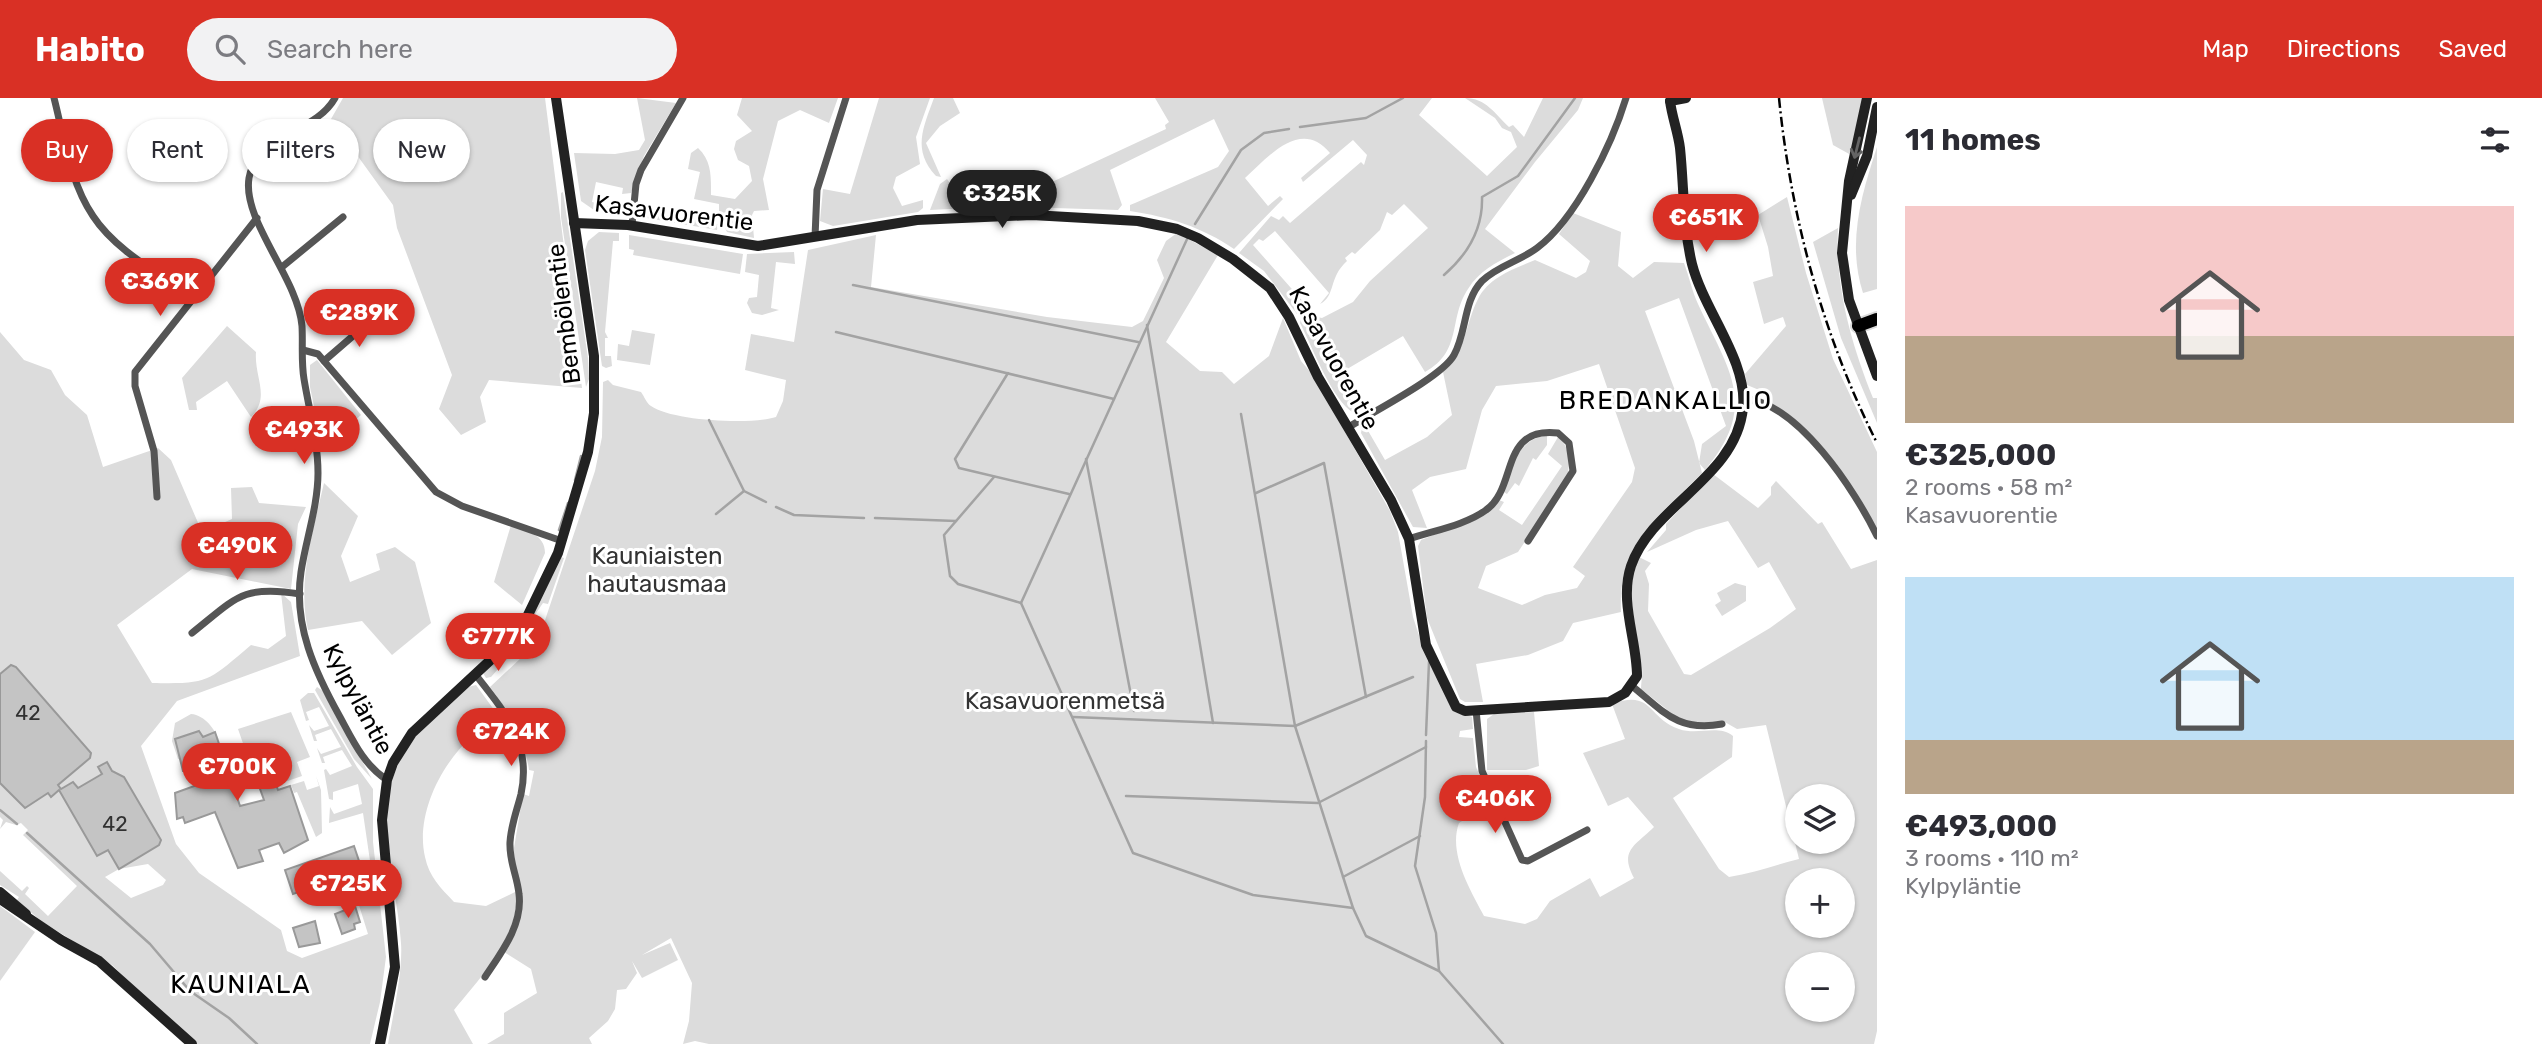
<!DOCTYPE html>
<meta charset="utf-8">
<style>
:root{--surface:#fff;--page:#f2f2f3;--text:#2b2b33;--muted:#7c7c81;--accent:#d93025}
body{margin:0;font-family:Rubik,sans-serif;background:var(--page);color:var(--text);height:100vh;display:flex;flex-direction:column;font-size:26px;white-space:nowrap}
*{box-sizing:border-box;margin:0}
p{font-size:23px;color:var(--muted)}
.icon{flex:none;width:38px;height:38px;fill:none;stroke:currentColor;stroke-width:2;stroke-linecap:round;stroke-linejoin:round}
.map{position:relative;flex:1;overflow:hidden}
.panel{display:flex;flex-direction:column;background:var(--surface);width:665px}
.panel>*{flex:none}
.guide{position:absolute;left:21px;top:21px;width:665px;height:63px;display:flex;gap:14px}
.controls{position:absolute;left:1785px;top:686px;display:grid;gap:14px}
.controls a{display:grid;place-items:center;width:70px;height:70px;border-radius:50%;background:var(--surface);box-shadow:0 2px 5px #0004;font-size:35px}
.price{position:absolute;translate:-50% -60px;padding:0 16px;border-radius:24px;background:var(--accent);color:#fff;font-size:23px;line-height:46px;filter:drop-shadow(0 2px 4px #0008)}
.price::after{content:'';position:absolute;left:50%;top:42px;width:21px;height:16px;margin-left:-10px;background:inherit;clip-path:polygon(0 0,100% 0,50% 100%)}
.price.selected{background:#222;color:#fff}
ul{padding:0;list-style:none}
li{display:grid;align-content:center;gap:14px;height:371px;padding:0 28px}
li span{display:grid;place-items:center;height:217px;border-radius:0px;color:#555}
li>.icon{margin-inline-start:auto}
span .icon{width:126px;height:126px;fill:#fffc;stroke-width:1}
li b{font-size:30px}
h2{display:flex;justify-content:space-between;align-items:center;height:84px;padding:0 28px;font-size:30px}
.tag{padding:0 24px;border-radius:32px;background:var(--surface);box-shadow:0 2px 5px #0004;font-size:24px;line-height:63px}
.tag.selected{background:var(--accent);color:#fff}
header{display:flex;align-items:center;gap:42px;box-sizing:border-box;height:98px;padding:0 35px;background:var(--accent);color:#fff}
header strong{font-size:33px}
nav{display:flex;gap:38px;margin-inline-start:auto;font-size:24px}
.search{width:490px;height:63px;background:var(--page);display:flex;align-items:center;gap:18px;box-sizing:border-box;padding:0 24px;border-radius:38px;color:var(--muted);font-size:26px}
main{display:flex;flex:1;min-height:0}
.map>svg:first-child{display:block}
.green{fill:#dcdcdc;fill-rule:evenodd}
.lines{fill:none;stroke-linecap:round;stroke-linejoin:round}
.stream{stroke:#a3a3a3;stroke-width:2.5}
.building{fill:#c4c4c4;stroke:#999;stroke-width:2}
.highway-casing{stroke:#dbdbdb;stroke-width:16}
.street{stroke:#555;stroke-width:7}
.secondary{stroke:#222;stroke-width:10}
.highway{stroke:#000;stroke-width:12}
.rail{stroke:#000;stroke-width:2.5;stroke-dasharray:10 3.5 2 3.5;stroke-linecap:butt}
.oneway{stroke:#646464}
.labels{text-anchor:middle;stroke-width:6;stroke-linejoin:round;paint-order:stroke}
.number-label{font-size:21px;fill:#313131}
.street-label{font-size:24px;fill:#000;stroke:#fff}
.park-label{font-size:24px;fill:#333;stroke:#fff}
.neighbourhood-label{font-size:26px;letter-spacing:2px;fill:#000;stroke:#fff}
</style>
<header>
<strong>Habito</strong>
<div class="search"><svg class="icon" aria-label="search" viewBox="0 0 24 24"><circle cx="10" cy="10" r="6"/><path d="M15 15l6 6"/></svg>Search here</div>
<nav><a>Map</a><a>Directions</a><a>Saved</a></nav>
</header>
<main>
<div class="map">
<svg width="1877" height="946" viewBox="0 0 1877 946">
<rect width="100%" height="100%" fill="#fff"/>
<g class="green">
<polygon points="343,0 545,0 582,290 489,282 480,299 486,324 461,337 439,311 452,277 397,130 393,107 331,21"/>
<polygon points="637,0 676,5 644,58 631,95 622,96 623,90 596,84 592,104 618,111 620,104 622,115 594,112 581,103 574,55 615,56 639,52 645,42"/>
<path d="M 742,0 L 838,0 L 829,25 L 800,12 L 778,23 L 763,81 L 769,112 L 754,113 L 752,117 L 754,140 L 727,134 L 719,117 L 719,106 L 694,101 L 700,74 L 688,71 L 691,55 L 698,50 C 712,63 711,79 711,97 L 735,101 L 752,83 L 749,68 L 738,62 L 734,51 L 736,43 L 752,33 L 737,17 Z"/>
<polygon points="879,0 930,0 916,39 920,66 896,79 893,90 902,108 923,102 923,110 918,114 833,128 820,123 823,91 850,96"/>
<path d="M 934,0 L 953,0 L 960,15 L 940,28 L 926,45 L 941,79 L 936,78 C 912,52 923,30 934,0 Z"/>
<path d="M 1155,0 L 1432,0 L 1419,17 L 1487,78 L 1517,49 L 1511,34 L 1502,30 L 1495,20 L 1465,0 C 1486,0 1495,16 1509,29 L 1513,27 L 1524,39 L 1543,0 L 1583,0 L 1578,12 L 1535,64 L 1485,131 L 1515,155 C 1497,164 1479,173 1468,191 C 1448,221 1463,253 1425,274 L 1403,238 L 1337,277 L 1359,314 L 1354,315 C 1332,303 1312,248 1300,225 L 1301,221 L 1308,217 L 1322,220 L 1353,204 L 1370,183 L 1428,130 L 1404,106 L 1392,117 L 1387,114 L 1380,132 L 1355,156 L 1352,154 L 1345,160 L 1347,163 C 1328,180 1336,198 1320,206 L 1329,195 L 1275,133 L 1263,143 L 1259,141 L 1253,147 L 1306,207 L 1303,214 L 1297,216 L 1264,173 L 1239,155 L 1271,118 L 1279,122 L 1283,118 L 1290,125 L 1361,64 L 1364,67 L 1367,57 L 1353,42 L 1303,84 L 1301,80 L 1330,55 C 1301,20 1269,58 1245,80 L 1268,108 L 1280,98 L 1283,101 L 1234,151 C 1202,129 1169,119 1130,113 L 1130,107 L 1135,105 L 1218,69 L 1229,53 L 1214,21 L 1110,72 L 1122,107 L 1118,112 L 1022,109 L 1018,101 L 1024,97 L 1166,31 L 1165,27 L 1169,24 Z"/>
<polygon points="1822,0 1863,0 1851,57 1833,47"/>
<path d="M 1877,49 L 1877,191 L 1863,195 C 1847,145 1861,98 1877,49 Z"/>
<polygon points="947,81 962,102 1007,92 1011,99 1010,108 930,112 940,86"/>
<polygon points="563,94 588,260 589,281 586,289 561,119 561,95"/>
<path d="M 1787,99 L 1806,175 L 1833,261 L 1877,354 L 1877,432 C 1858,391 1823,350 1791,319 C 1782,311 1767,305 1764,294 L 1747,287 L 1745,276 L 1786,228 L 1783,219 L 1764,226 L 1753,184 L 1773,178 L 1768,149 L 1758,117 Z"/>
<polygon points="642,106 649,109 648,114 718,126 717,132 641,119 639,110"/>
<path d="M 1573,115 L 1621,134 L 1618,168 L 1633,180 L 1654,164 L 1684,165 C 1689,178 1692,193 1698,206 C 1728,271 1760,307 1705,372 L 1699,365 L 1702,346 L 1726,328 L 1679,200 L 1645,213 L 1694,343 L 1702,375 C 1656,422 1618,443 1621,514 L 1573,525 L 1563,543 L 1528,557 L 1476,566 L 1483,604 L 1465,604 L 1460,601 L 1427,520 L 1418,448 L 1421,442 L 1480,419 L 1499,402 L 1504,404 L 1499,412 L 1522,427 L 1562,368 L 1548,356 L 1558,339 C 1571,350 1570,365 1567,380 L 1518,454 L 1486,468 L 1478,490 L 1522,507 L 1545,497 L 1577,490 L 1585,478 L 1573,469 L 1632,384 L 1635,370 L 1599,266 L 1547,283 L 1496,288 L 1482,312 L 1466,371 L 1430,379 L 1412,392 L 1427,430 L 1413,429 L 1361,335 L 1363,324 L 1385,362 L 1427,339 L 1452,317 L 1443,274 C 1466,255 1465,226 1478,201 C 1489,179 1514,171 1535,162 L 1576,180 L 1586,174 L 1590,163 L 1559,136 Z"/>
<path d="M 1838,130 C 1835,189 1851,245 1873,300 L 1877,300 L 1877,325 L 1841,240 L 1813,144 Z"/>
<polygon points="599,134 619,135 619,143 613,143 605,234 608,240 605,240 605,258 611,258 612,268 606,270 602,268 585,152 588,143"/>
<path d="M 1177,135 L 1218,157 L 1166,244 L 1200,273 L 1222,274 L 1234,286 L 1269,258 L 1283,220 L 1301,263 L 1312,276 L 1390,413 L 1398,434 L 1413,519 L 1425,556 L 1453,611 L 1472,619 L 1473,631 L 1460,633 L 1459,639 L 1473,640 L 1476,669 L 1494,710 L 1476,714 L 1459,725 C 1448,755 1470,792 1484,818 L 1525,826 L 1537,821 L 1550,803 L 1590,780 L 1600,799 L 1634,780 C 1619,752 1635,748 1654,729 L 1628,699 L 1608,708 L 1583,655 L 1625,641 L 1612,606 C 1653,591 1647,620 1679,631 C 1698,638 1717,626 1733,638 L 1732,659 L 1673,700 L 1719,771 L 1729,779 C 1753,775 1775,767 1799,761 L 1766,627 L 1737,631 L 1723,623 L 1696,626 L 1679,621 L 1641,591 C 1641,584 1643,576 1642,569 C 1636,532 1624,496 1639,459 L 1651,465 L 1645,473 L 1649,486 L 1648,513 L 1684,576 L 1691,577 L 1770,530 L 1796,511 L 1769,464 L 1758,470 L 1728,423 L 1696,432 L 1647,454 L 1666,432 L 1666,426 L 1713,376 L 1758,410 L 1771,397 L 1771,389 L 1776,383 L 1818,426 L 1822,424 L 1851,471 L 1877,462 L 1877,933 L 1874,946 L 709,946 L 695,943 L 683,946 L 689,923 L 692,885 L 671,840 L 642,857 L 670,845 L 678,862 L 642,880 L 632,863 L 637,875 L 626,891 L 617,892 L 615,911 L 608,923 L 589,940 L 592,946 L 487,946 L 504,936 L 504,915 L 537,895 L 531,871 L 504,854 L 521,814 L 513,756 L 523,696 L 529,698 L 534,673 L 529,672 C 524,638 510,616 490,589 L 522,559 L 532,561 L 595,373 L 602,339 L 603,284 L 608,282 L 613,287 L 641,294 C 644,298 647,306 651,308 C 672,323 752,327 776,319 L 783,303 L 786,282 L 745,272 L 751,236 L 794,244 L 808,152 L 876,137 L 871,189 L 1047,219 L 1132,229 L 1143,223 L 1164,180 L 1157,162 L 1166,143 ZM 1797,698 L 1843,698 L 1843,744 L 1797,744 ZM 1797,782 L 1843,782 L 1843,828 L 1797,828 ZM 1797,866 L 1843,866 L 1843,912 L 1797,912 Z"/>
<polygon points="629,137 743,156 740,176 633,157 634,152 629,151"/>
<polygon points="794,154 795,166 776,164 771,210 779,212 762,217 752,215 747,205 749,200 757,199 759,177 745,174 747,156"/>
<path d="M 227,228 L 256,254 C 254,279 271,299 251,319 L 227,283 L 196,304 L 197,312 L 189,312 L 182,280 Z"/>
<polygon points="632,232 655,236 650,267 617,262 618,246 629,248"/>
<path d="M 0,234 L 24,262 L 51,272 L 65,297 L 87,317 L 103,369 L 158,350 L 171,362 L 202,434 L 232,421 L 231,390 L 252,389 L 259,405 L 306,409 L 298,426 L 291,491 L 192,471 L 117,527 L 152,585 C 210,586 207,584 251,547 L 268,551 L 286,538 L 281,495 L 291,504 L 300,558 L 177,603 L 141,648 L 176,746 L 199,775 L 281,832 L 287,853 L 302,860 L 368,836 L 358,804 L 368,801 L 373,803 L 375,797 L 363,715 L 329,725 L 330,709 L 334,716 L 362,706 L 358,686 L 333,694 L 333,702 L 329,701 L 324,672 L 326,671 L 330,677 L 352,668 L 342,652 L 323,659 L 325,665 L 322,665 L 317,650 L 321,656 L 341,649 L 331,631 L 315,637 L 317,643 L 314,643 L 309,627 L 314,633 L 329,628 L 319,609 L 306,614 L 309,622 L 306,623 L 300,602 L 308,595 L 314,595 L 357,669 L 373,691 L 373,744 L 386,859 L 380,904 L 370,946 L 197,946 L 169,923 L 112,867 L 41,823 L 17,802 L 19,799 L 0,787 L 0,773 L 22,793 L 27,788 L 29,790 L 25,796 L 48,818 L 77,788 L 23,737 L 28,732 L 21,725 L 16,727 L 6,724 L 0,731 L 3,722 L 0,719 ZM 148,766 L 166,782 L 163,787 L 131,800 L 105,779 L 119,771 Z"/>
<polygon points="317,262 361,317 323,351 310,289 310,267"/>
<path d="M 1547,337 L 1547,347 L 1536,362 L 1533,360 L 1519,388 L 1515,385 L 1507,396 L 1502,393 C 1511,368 1518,342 1547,337 Z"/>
<path d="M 324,385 L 358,418 L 341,458 L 350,484 L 380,472 L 376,456 L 395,449 L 415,464 L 431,525 L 392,557 L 362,523 L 308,532 C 297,483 313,433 324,385 Z"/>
<path d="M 511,427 C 526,433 545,436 545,455 L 522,507 L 494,484 Z"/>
<polygon points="560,459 564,460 548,506 543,505 512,550 514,553 491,579 486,580 483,575 534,514"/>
<polygon points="1735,485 1746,488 1746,503 1722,518 1715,507 1721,503 1717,495"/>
<path d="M 476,587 L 500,620 C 454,640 413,708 425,759 C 429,779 441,790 454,804 L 486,808 L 515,794 L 517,795 C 518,840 481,879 454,912 L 473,946 L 388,946 C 393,917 403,873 401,845 C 397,780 368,711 407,650 C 422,627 447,608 468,589 Z"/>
<polygon points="317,589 323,593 372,681 354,661 315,592"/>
<polygon points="291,614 310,659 297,664 302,678 276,687 261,671 266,667 253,674 238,631"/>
<polygon points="1534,614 1539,668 1526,672 1487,672 1487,621 1494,616"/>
<path d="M 191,616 C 205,617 216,632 220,645 L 215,634 L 203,639 L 198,633 L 176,641 L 184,660 L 178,661 L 172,643 L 175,625 Z"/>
<polygon points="316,678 321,692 322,735 316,739 297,694 294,695 291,687 304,683 307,692 319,688"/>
<polygon points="0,808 35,834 0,883"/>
</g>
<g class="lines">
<g class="stream">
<polyline points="1300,29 1366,20 1403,0"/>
<polyline points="1195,126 1241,52 1264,35 1289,31"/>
<polyline points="1188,139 1021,505 1133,755 1253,797 1353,810 1366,838 1439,873 1503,946"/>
<path d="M 1444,177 C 1467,157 1483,131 1482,99 L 1518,78 L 1575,0"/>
<polyline points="853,187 1138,244"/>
<polyline points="1147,227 1213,625"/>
<polyline points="836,234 1114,301"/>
<polyline points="1008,275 955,361 959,370 1069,396"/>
<polyline points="1241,316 1295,628 1353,810"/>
<polyline points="709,322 744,393"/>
<polyline points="1086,361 1134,613"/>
<polyline points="994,379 944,437 950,478 958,486 1021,505"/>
<polyline points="575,382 581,358"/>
<polyline points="1256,395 1324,365 1366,599"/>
<polyline points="776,409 794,417 864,420"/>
<polyline points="716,416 744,393 766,404"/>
<polyline points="875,420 956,423"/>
<polyline points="559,432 568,405"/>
<polyline points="1073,619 1295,628 1413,579"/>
<polyline points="1426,637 1429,564"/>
<polyline points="1426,643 1425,699 1415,768 1436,835 1439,873"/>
<polyline points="1126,698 1318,705 1426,649"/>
<polyline points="0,712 17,726"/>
<polyline points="27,735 150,846 190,893 229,920 257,946"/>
<polyline points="1343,779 1420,738"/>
</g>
</g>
<g class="building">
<polygon points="11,567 16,569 91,655 90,660 58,687 61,691 73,684 78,690 102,676 98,669 107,664 112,673 124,679 161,742 159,747 119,771 108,752 97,758 59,692 51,699 48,695 25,710 0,685 0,576"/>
<polygon points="199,633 203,639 215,634 240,708 264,702 255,677 271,671 278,692 290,688 308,742 284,755 279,745 259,752 263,763 238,770 215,714 185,725 183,719 177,721 175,695 200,686 195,674 183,673 175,641"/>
<polygon points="354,748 362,772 293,796 285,772"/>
<polygon points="355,808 360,824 354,826 355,831 342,836 335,816"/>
<polygon points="315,823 320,845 299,849 293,830"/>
</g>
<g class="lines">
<g class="highway-casing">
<polyline id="highway" points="1858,228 1877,221"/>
</g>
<g class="street">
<path d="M 54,0 C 64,39 70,84 93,118 C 115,152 160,176 193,200"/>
<path d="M 335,0 C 315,36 257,35 249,80 C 242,123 298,180 302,228 C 303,246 301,263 304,281 C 309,312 318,343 318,375 C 318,408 306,441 301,474 C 293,527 315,574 340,619 C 353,643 364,667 387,682"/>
<polyline points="632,127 636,86 641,72 683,0"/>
<polyline points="815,139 817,92 846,0"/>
<polyline points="282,169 343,119"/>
<polyline points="303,252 318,256 436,394 462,408 562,443"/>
<polyline points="324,263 376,218"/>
<path d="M 1744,301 C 1797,303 1856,394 1877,438"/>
<path d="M 1349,329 C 1372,314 1442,279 1454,257 C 1467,234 1463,203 1482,183 C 1497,168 1520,163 1537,150 C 1576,121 1612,46 1626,0"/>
<polyline points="157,399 154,353 135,288 135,274 257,120"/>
<path d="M 1409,441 C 1432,433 1466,427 1486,412 C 1518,390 1499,328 1558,335 L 1569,345 L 1573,373 L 1528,443"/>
<path d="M 192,535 C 235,501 242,486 300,496"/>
<path d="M 475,576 C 505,614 532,645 521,696 C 517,712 511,727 510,744 C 509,764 517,777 519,796 C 523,827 501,855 485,879"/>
<path d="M 1632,588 C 1664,614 1678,634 1722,626"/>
<polyline points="1476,612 1482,673 1522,762 1528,763 1587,732"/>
</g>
<g class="secondary">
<polyline points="1867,0 1849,83 1842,155 1849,202 1877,278"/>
<polyline points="1670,3 1686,0"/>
<polyline points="1851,97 1867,58 1877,9"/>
<path d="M 574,125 L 628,127 L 758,148 L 917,122 L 1032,117 L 1138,123 L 1177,131 L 1198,140 L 1233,161 L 1270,190 L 1289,219 L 1318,279 L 1391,402 L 1409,441 L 1426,547 L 1456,609 L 1465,613 L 1609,604 L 1625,595 L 1637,578 C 1637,542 1619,504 1631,468 C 1652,407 1736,380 1743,310 C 1748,263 1704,213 1692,166 C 1683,129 1684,89 1680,50 C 1678,34 1672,19 1670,3"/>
<polyline points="0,794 26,816"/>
<polyline points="0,801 61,842 99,863 192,946"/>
<polyline points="380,946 395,869 382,722 387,682 393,665 412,635 497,556 528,517 558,455 588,354 594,315 594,258 556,0"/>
</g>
<use href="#highway" class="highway"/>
<path class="rail" d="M 1779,0 C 1791,120 1823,238 1877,345"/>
</g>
<defs><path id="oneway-shaft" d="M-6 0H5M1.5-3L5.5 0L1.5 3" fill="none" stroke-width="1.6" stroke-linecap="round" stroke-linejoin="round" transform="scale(1.75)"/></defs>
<use class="oneway" href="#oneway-shaft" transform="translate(1857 50) rotate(104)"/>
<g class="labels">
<g class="number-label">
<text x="28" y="622">42</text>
<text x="115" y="733">42</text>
</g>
<g class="street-label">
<text transform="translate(674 115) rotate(7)" y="8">Kasavuorentie</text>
<text transform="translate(564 216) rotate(-97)" y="8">Bembölentie</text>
<text transform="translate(1334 260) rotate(61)" y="8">Kasavuorentie</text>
<text transform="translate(358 601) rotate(62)" y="8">Kylpyläntie</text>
</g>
<g class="park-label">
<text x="657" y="466">Kauniaisten<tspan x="657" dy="28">hautausmaa</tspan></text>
<text x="1065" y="611">Kasavuorenmetsä</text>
</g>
<g class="neighbourhood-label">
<text x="1666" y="311">BREDANKALLIO</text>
<text x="241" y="895">KAUNIALA</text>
</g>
</g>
</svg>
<div class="controls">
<a><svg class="icon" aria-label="layers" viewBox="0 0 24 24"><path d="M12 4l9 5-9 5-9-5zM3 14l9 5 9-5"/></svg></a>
<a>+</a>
<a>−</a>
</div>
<b class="price selected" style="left:1002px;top:132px">€325K</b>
<b class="price" style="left:1706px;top:156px">€651K</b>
<b class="price" style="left:160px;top:220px">€369K</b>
<b class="price" style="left:359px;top:251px">€289K</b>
<b class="price" style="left:304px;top:368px">€493K</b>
<b class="price" style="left:237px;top:484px">€490K</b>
<b class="price" style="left:498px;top:575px">€777K</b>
<b class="price" style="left:511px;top:670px">€724K</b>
<b class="price" style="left:237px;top:705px">€700K</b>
<b class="price" style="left:1495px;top:737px">€406K</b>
<b class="price" style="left:348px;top:822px">€725K</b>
<div class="guide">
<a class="tag selected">Buy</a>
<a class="tag">Rent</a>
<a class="tag">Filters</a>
<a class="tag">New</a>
</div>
</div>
<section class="panel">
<h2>11 homes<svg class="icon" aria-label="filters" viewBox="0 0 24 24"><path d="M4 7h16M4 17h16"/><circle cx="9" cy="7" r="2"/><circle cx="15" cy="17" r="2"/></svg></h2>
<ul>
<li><span style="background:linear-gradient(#f6c9c9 60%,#b9a48a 0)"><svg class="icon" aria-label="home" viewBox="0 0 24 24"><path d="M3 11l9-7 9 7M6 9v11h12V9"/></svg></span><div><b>€325,000</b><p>2 rooms · 58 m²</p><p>Kasavuorentie</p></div></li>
<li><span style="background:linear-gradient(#bfe0f5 75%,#b9a48a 0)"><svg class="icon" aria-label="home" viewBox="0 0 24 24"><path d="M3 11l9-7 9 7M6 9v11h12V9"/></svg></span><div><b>€493,000</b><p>3 rooms · 110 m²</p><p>Kylpyläntie</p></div></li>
</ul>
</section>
</main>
